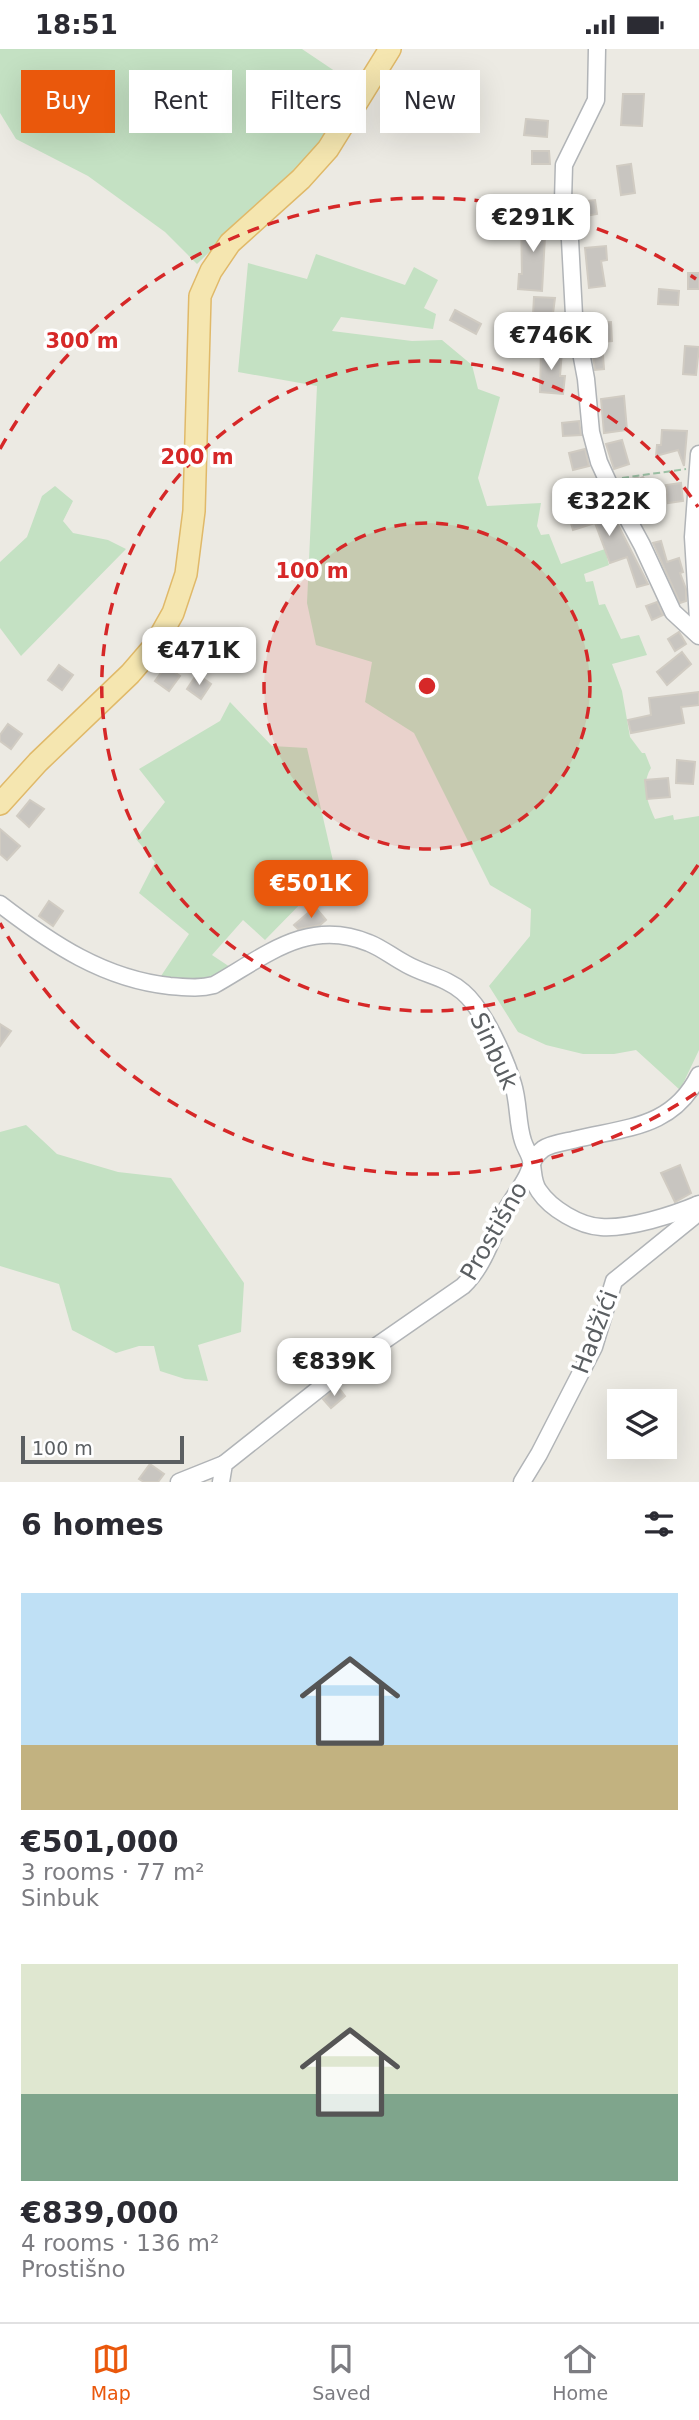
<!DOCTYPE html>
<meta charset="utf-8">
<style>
:root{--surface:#fff;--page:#f7f7f7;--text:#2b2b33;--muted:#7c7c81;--line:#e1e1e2;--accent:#ea580c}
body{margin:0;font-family:"DejaVu Sans",sans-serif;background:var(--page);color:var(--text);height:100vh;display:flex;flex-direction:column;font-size:26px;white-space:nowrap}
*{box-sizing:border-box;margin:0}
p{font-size:23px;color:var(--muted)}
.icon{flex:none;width:38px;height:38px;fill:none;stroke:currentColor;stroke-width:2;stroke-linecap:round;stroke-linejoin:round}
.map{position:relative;height:1433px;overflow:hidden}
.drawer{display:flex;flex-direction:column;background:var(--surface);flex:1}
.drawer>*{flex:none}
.hud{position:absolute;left:21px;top:21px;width:658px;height:63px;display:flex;gap:14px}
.fabs{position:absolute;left:607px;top:1340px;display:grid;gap:14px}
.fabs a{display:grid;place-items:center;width:70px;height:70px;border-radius:0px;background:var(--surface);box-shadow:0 7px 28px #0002;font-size:35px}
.scale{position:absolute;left:21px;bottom:18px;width:163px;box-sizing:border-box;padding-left:7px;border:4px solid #5b5f62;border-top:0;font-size:19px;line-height:24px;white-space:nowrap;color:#5b5f62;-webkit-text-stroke:5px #fff;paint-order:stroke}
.price{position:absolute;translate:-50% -60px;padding:0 16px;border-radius:14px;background:#fff;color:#222;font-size:23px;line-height:46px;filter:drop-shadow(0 2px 4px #0008)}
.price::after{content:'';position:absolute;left:50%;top:42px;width:21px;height:16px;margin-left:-10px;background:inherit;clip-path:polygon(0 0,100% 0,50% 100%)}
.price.active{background:var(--accent);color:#fff}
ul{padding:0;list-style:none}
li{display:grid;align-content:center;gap:14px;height:371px;padding:0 21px}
li span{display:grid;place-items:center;height:217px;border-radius:0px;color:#555}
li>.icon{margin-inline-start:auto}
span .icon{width:126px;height:126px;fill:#fffc;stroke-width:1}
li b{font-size:30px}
h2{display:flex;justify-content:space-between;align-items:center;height:84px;padding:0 21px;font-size:30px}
.chip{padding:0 24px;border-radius:0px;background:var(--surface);box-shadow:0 7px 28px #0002;font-size:24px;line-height:63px}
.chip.active{background:var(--accent);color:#fff}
.status{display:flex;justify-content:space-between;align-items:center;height:49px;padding:0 35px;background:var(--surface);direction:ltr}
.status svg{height:19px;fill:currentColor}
.dock{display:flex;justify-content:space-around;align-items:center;height:98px;border-top:2px solid var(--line);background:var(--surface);font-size:19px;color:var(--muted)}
.dock a{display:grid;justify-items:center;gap:4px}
.dock .active{color:var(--accent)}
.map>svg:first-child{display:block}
.green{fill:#c4e1c3}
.building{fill:#c8c5c0;stroke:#d0cbc2;stroke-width:2}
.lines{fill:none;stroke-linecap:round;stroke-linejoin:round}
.minor-casing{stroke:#b1b4b7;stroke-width:19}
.major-casing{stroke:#e0b969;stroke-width:24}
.path{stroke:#9cc1a5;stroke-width:2;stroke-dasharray:7 3.5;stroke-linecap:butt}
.minor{stroke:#fff;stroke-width:16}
.major{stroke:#f5e6b0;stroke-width:21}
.ring{fill:none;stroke:#d62828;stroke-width:3.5;stroke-dasharray:12 9}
.labels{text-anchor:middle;stroke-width:7;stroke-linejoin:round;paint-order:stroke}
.street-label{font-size:24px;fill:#5b5f62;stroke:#fff}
.centre{fill:#d62828;stroke:#fff;stroke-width:3.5}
.ring-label{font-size:21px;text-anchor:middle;font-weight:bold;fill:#d62828;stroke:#fff;stroke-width:7;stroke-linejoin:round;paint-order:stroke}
</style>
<div class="status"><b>18:51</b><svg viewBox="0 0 49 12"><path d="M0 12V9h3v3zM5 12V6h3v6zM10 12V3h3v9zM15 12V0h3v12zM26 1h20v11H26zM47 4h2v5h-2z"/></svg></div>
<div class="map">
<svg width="699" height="1433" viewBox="0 0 699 1433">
<rect width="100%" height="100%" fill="#eceae3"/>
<g class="green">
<polygon points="0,0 302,0 357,37 313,102 197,215 165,183 88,127 16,90 0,64"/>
<path d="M 316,205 L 405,236 L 414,218 L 438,231 L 424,259 L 436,265 L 433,280 L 341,268 L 332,282 L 412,292 L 442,291 L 472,316 L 478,340 L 500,348 L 478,429 L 487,457 L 541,454 L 537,477 L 541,486 L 549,485 L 561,515 L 605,500 L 609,516 L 584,525 L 586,533 L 593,532 L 599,556 L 605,555 L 621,590 L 639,586 L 647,606 L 612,615 L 622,642 L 630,688 L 642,704 L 645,704 L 651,719 C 641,735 647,753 655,770 L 673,766 L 674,771 L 699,767 L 699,1001 L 680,1041 L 636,1001 L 614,1005 L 583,1005 L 546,996 L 518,983 L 489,937 L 530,887 L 531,860 L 490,836 L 414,684 L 365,653 L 372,613 L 316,596 L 307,554 L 317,337 L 238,323 L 248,214 L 307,230 Z"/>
<polygon points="55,437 73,452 63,472 73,484 108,491 126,500 21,607 0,579 0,513 27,488 42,447"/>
<path d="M 230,653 L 272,697 L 307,699 L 339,838 L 322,848 L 313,842 L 265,891 L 243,871 L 212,906 L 230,918 C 211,931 181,940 161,927 L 189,885 L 139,844 L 155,813 L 136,790 L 165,753 L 139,720 L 220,672 Z"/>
<polygon points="26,1076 57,1105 118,1123 171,1129 244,1234 241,1283 198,1296 208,1332 185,1330 160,1322 154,1297 139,1297 116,1304 72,1281 59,1235 0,1217 0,1083"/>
</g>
<g class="building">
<polygon points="623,45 644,45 642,77 621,76"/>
<polygon points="526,70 548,72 547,88 524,86"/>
<polygon points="532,102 549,102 550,115 532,115"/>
<polygon points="631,115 635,144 621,146 617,117"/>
<polygon points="595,151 597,165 579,168 577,153"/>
<polygon points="521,171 549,172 548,187 545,187 542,242 518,240 519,225 522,225"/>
<polygon points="606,197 607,211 601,212 605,237 589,239 585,199"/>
<rect x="688" y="224" width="11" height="16"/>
<polygon points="659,240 679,242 678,256 658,255"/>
<polygon points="534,248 555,249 549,296 533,294 537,266 533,266"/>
<polygon points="455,261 481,275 476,285 450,271"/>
<polygon points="611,273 612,292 600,293 600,289 592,289 592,274"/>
<polygon points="685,297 699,298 696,326 683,325"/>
<polygon points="541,300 562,302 560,327 565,327 563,345 540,343"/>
<polygon points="603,306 604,320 595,321 593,307"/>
<polygon points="624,347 627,381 604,384 601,350"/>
<polygon points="579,372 581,386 563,387 562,374"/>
<polygon points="662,381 687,382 684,417 678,401 656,407 657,396 661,396"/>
<polygon points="622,391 629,415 614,420 606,395"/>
<polygon points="585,400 589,417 573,421 569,404"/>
<polygon points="637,428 639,430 643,428 649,437 644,439 650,453 636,464 626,441 629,439 626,434"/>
<polygon points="681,434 683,452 668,454 666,436"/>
<polygon points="589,457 592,466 610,460 648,535 637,538 627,508 610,514 595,474 573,481 568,464"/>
<polygon points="661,492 667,513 679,509 683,523 680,524 686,540 686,552 680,554 653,494"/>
<polygon points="657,553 663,566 652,571 646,557"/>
<polygon points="679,583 686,595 675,602 668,590"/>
<polygon points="682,603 691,615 667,636 657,623"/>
<polygon points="59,616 73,626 62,641 48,631"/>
<polygon points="166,617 180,627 169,642 155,632"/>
<polygon points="197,625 211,635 201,650 187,640"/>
<polygon points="699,643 699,656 681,658 684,674 631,684 628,671 651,666 649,649"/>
<polygon points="8,675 22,685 11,700 0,692 0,686"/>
<polygon points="677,711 695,713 693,735 676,734"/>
<polygon points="668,729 670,748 647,750 645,731"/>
<polygon points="30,751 44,760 29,778 17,767"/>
<polygon points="0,780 20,797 7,811 0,805"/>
<polygon points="49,852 63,862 53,877 39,867"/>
<polygon points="315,858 326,871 320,876 298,880 294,876"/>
<polygon points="0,975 11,982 0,997"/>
<polygon points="680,1116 691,1144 675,1153 661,1124"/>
<polygon points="338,1338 345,1347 331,1359 323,1350"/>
<polygon points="150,1415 164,1425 158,1433 144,1433 139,1430"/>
</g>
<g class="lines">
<g class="minor-casing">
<g id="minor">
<polyline points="597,0 596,51 564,116 563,152 570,191 574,266 586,330 591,383 599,413 609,435 642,496 673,563 699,587"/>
<polyline points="696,584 698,571 693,488 699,405"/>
<path d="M 0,855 C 52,895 104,930 170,937 C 185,938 199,940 214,936 C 264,908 308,868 369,894 C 382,899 394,909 406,915 C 425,926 446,928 463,943 C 484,961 505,1008 513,1035 C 519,1054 517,1074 523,1092 C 525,1099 530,1105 531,1112 C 534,1122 532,1133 539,1142 C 551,1160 580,1177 601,1178 C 629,1180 673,1166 699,1155"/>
<polyline points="179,1433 224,1415"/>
<path d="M 221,1433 L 224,1415 L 349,1316 L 463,1237 C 483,1218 490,1193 502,1168 C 509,1154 520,1141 527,1127 C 532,1117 532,1108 543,1100 C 550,1095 564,1093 573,1091 C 625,1078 672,1080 699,1026"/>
<polyline points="522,1433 539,1405 594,1298 614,1232 693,1168 697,1156"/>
</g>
</g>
<g class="major-casing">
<polyline id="major" points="0,755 38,713 130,625 155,596 173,564 186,525 194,462 200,247 211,222 230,194 301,130 328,100 390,0"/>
</g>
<polyline class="path" points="622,429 686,420"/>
<use href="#minor" class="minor"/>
<use href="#major" class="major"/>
</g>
<circle cx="427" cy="637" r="163" fill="#d62828" fill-opacity=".12"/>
<g class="ring">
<circle cx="427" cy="637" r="163"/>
<path d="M698 816A325 325 0 1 1 698 458"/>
<path d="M696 1044A488 488 0 0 1 0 874M0 400A488 488 0 0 1 696 230"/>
</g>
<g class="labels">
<g class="street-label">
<text transform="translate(494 1002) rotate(65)" y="8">Sinbuk</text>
<text transform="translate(494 1182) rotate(-60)" y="8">Prostišno</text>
<text transform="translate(595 1283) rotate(-69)" y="8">Hadžići</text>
</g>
</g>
<circle cx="427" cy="637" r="10" class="centre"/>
<g class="ring-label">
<text x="82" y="299">300 m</text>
<text x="197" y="415">200 m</text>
<text x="312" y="529">100 m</text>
</g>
</svg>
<div class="fabs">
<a><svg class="icon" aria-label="layers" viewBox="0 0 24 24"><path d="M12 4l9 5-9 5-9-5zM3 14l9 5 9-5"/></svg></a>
</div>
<div class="scale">100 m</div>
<b class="price" style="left:533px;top:205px">€291K</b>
<b class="price" style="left:551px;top:323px">€746K</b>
<b class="price" style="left:609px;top:489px">€322K</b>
<b class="price" style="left:199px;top:638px">€471K</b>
<b class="price active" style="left:311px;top:871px">€501K</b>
<b class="price" style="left:334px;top:1349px">€839K</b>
<div class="hud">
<a class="chip active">Buy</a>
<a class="chip">Rent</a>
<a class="chip">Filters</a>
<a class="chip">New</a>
</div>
</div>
<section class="drawer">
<h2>6 homes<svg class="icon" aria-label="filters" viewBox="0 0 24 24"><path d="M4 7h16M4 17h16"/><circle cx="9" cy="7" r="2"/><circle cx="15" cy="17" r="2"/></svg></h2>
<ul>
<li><span style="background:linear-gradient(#bfe0f5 70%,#c2b280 0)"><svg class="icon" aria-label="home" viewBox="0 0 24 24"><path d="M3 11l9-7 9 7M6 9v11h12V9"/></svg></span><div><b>€501,000</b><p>3 rooms · 77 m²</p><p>Sinbuk</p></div></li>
<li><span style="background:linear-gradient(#dfe7d0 60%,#7fa58c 0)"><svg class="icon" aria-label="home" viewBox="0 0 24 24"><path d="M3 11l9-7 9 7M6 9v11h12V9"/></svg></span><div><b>€839,000</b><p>4 rooms · 136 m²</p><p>Prostišno</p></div></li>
</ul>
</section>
<nav class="dock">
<a class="active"><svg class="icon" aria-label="map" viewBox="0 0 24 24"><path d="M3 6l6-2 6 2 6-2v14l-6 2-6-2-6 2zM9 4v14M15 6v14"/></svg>Map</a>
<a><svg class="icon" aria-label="saved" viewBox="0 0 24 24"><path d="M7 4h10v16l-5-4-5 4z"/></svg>Saved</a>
<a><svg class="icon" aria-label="home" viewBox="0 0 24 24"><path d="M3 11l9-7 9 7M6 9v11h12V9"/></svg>Home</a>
</nav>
